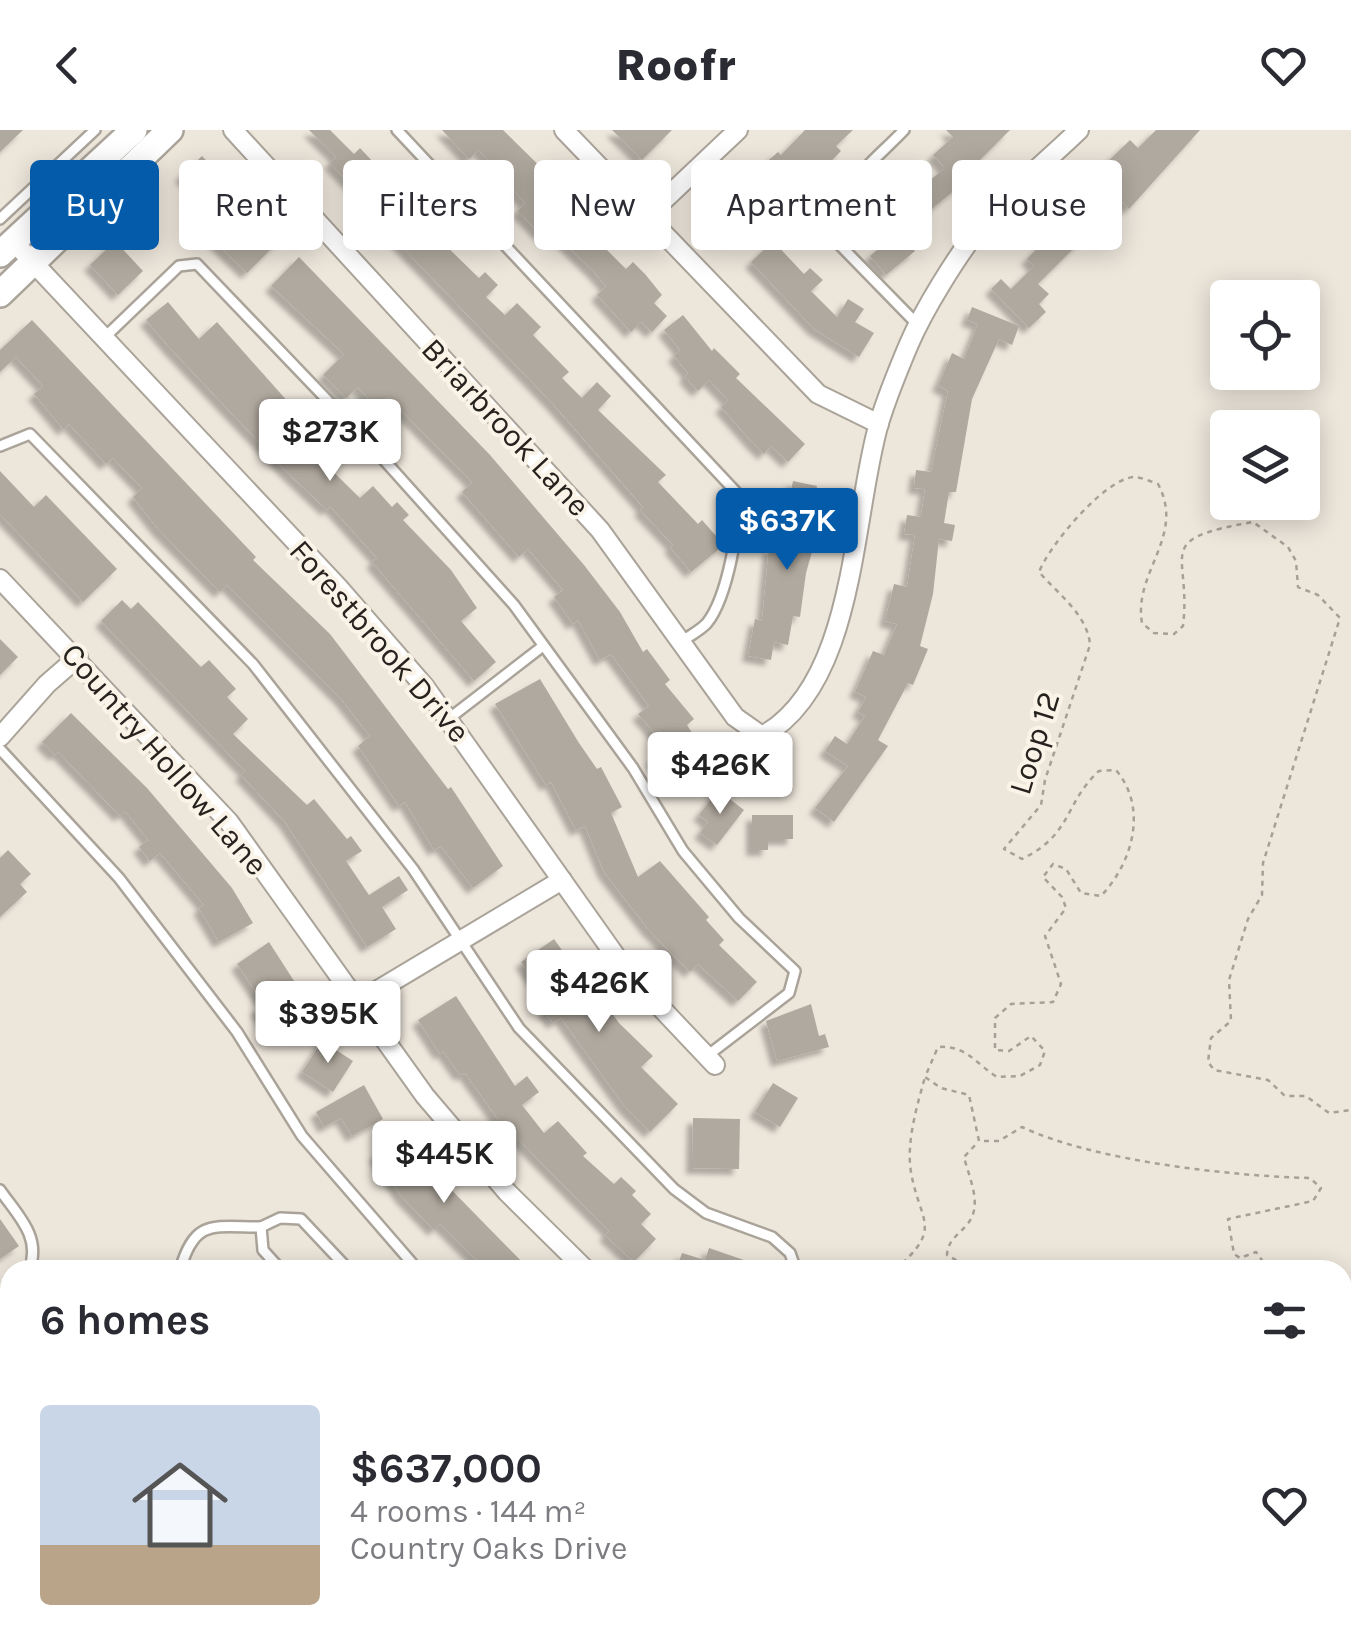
<!DOCTYPE html>
<meta charset="utf-8">
<style>
:root{--surface:#fff;--page:#f2f2f3;--text:#2b2b33;--muted:#7c7c81;--line:#e1e1e2;--accent:#045ba9}
body{margin:0;font-family:Karla,sans-serif;background:var(--page);color:var(--text);height:100vh;display:flex;flex-direction:column;font-size:38px;white-space:nowrap}
*{box-sizing:border-box;margin:0}
p{font-size:32px;color:var(--muted)}
.icon{flex:none;width:55px;height:55px;fill:none;stroke:currentColor;stroke-width:2;stroke-linecap:round;stroke-linejoin:round}
.map{position:relative;flex:1;overflow:hidden}
.details{position:absolute;left:0px;top:1130px;width:1352px;height:392px;display:flex;flex-direction:column;background:var(--surface);border-radius:30px 30px 0 0;box-shadow:0 5px 25px #0003}
.details>*{flex:none}
.hud{position:absolute;left:30px;top:30px;width:1292px;height:90px;display:flex;gap:20px}
.tools{position:absolute;left:1210px;top:150px;display:grid;gap:20px}
.tools a{display:grid;place-items:center;width:110px;height:110px;border-radius:10px;background:var(--surface);box-shadow:0 5px 25px #0003;font-size:50px}
.price{position:absolute;translate:-50% -85px;padding:0 22px;border-radius:10px;background:#fff;color:#222;font-size:32px;line-height:65px;filter:drop-shadow(0 2px 5px #0008)}
.price::after{content:'';position:absolute;left:50%;top:60px;width:30px;height:22px;margin-left:-15px;background:inherit;clip-path:polygon(0 0,100% 0,50% 100%)}
.price.selected{background:var(--accent);color:#fff}
ul{padding:0;list-style:none}
li{display:flex;align-items:center;gap:30px;height:250px;padding:0 40px}
li+li{border-top:2px solid var(--line)}
li span{display:grid;place-items:center;flex:none;width:280px;height:200px;border-radius:10px;color:#555}
li>.icon{margin-inline-start:auto}
span .icon{width:120px;height:120px;fill:#fffc;stroke-width:1}
li b{font-size:42px}
h2{display:flex;justify-content:space-between;align-items:center;height:120px;padding:0 40px;font-size:42px}
.chip{padding:0 35px;border-radius:10px;background:var(--surface);box-shadow:0 5px 25px #0003;font-size:35px;line-height:90px}
.chip.selected{background:var(--accent);color:#fff}
header{display:flex;justify-content:space-between;align-items:center;height:130px;padding:0 40px;background:var(--surface);font-size:45px;font-weight:800}
.map>svg:first-child{display:block}
.building{fill:#b0a99f;filter:url(#shadow)}
.lines{fill:none;stroke-linecap:round;stroke-linejoin:round}
.lane-casing{stroke:#aaa399;stroke-width:14}
.street-casing{stroke:#aaa399;stroke-width:22}
.secondary-casing{stroke:#aaa399;stroke-width:30}
.path{stroke:#a6a098;stroke-width:2.5;stroke-dasharray:5 5;stroke-linecap:butt}
.lane{stroke:#fff;stroke-width:9}
.street{stroke:#fff;stroke-width:18}
.secondary{stroke:#fff;stroke-width:25}
.labels{text-anchor:middle;stroke-width:8;stroke-linejoin:round;paint-order:stroke}
.street-label{font-size:32px;fill:#26231f;stroke:#faf3e8}
</style>
<header><svg class="icon" aria-label="back" viewBox="0 0 24 24"><path d="M15 5l-7 7 7 7"/></svg>Roofr<svg class="icon" aria-label="heart" viewBox="0 0 24 24"><path d="M12 20l-8-8c-3-5 5-10 8-4 3-6 11-1 8 4z"/></svg></header>
<div class="map">
<svg width="1351" height="1522" viewBox="0 0 1351 1522">
<defs>
<filter id="shadow"><feDropShadow dx="-6" dy="6" stdDeviation="2.5" flood-color="#0004"/></filter>
</defs>
<rect width="100%" height="100%" fill="#ede6db"/>
<g class="building">
<polygon points="0,0 23,0 0,22"/>
<polygon points="309,0 330,0 354,24 360,18 374,33 363,43 420,98 436,82 450,96 438,108 479,148 485,142 498,155 486,167 505,185 517,173 541,197 533,205 569,242 562,248 582,268 597,252 611,266 598,280 666,345 658,352 698,394 702,390 724,415 691,442 670,417 673,415 640,380 643,377 552,273 357,70 361,65 330,33 336,27"/>
<polygon points="442,0 503,0 564,60 557,67 578,88 586,81 613,108 604,117 626,139 633,132 645,144 662,165 654,173 667,186 652,202 641,192 631,202 597,165 606,156 593,141 552,101 544,108 518,81 525,73 479,20 469,29"/>
<polygon points="612,0 672,0 642,30"/>
<polygon points="805,0 853,0 836,16 841,21 815,48 811,44 777,75 758,55 770,43 763,35 778,22 781,25"/>
<polygon points="946,0 1010,0 971,39 975,43 921,88 929,99 910,115 915,121 886,145 870,126 888,111 880,102 900,86 895,79 945,38 933,25 953,7"/>
<polygon points="1156,0 1200,0 1129,79 1121,71 1038,154 1049,164 1039,174 1046,182 1029,198 991,159 1001,149 1011,159 1034,136 1027,129 1060,94 1056,89 1100,45 1097,42 1130,10 1138,18"/>
<polygon points="202,26 282,108 247,143 213,110 221,102 187,70 196,61 181,46"/>
<polygon points="742,68 746,89 765,103 725,110 719,72"/>
<polygon points="115,111 143,141 118,165 90,135"/>
<polygon points="773,111 804,144 810,138 823,150 811,161 837,187 848,169 864,179 855,192 874,203 859,227 814,199 751,132"/>
<polygon points="299,127 490,325 584,435 620,482 643,522 647,519 670,550 665,554 694,589 687,595 710,631 680,649 674,638 663,645 652,629 668,619 638,584 649,576 611,524 600,530 578,490 573,494 554,467 563,460 528,419 519,427 462,362 472,352 388,267 376,277 358,257 346,268 323,245 344,224 271,156"/>
<polygon points="168,172 199,209 217,192 322,310 311,320 360,368 373,356 392,377 397,372 409,385 403,390 451,440 477,478 461,491 496,532 474,551 372,432 377,428 330,376 327,380 287,342 169,217 146,190"/>
<polygon points="972,177 1019,196 1012,215 999,209 972,269 956,362 949,362 944,393 955,395 952,411 939,409 933,464 920,516 928,519 913,555 908,553 878,610 888,616 834,692 815,678 848,636 825,621 835,606 847,614 865,586 858,582 866,567 855,562 873,521 884,525 897,494 885,491 894,454 907,457 915,405 904,404 907,385 921,387 925,359 914,358 916,340 931,342 948,261 938,256 952,223 964,229 978,194 967,190"/>
<polygon points="683,185 712,221 714,218 740,244 736,248 805,314 788,332 771,316 764,324 752,312 721,277 728,270 709,250 698,261 685,247 688,243 674,226 680,220 664,200"/>
<polygon points="32,190 256,427 253,430 330,504 448,659 451,657 503,736 473,758 441,716 434,720 405,672 399,676 358,616 370,606 341,569 227,455 220,462 158,399 133,367 142,358 113,328 106,334 69,294 64,300 34,264 43,256 16,227 0,242 0,220"/>
<polygon points="0,341 34,377 46,365 117,439 83,472 0,384"/>
<polygon points="793,351 817,356 813,377 824,379 806,443 800,487 793,486 788,515 774,512 771,530 748,526 755,489 762,491 769,417 785,420 792,390 785,389"/>
<polygon points="122,470 131,479 138,472 201,537 209,530 236,559 227,567 248,589 233,604 307,675 314,669 347,709 351,706 362,721 346,731 369,765 399,746 408,760 382,777 396,799 367,817 285,692 241,645 245,641 101,491"/>
<polygon points="0,509 18,527 0,545"/>
<polygon points="540,549 579,613 597,639 601,637 622,677 611,683 638,747 660,731 709,787 706,790 724,810 719,815 757,852 738,871 698,834 690,842 648,799 604,742 585,696 576,700 551,652 546,655 495,574"/>
<polygon points="71,583 147,658 232,758 253,793 219,812 199,778 204,775 160,723 150,731 139,717 148,710 125,681 120,686 58,622 55,625 42,612"/>
<polygon points="718,660 744,680 717,715 700,703 708,692 699,685"/>
<polygon points="752,685 793,685 793,709 768,709 768,720 752,720"/>
<polygon points="8,720 31,744 20,754 27,762 0,787 0,728"/>
<polygon points="554,809 584,851 587,849 619,893 653,926 641,937 678,974 650,1002 625,977 561,888 553,893 543,880 551,875 521,832"/>
<polygon points="269,812 323,896 301,908 294,896 280,903 274,893 267,897 256,879 264,874 237,834"/>
<polygon points="456,866 515,956 527,946 539,962 522,975 544,1003 558,991 587,1023 583,1026 614,1054 621,1047 636,1061 632,1065 651,1084 641,1094 656,1109 634,1132 605,1105 609,1101 513,1004 510,1006 465,943 460,945 443,921 440,924 418,890"/>
<polygon points="811,874 819,906 825,904 829,917 777,931 766,891"/>
<polygon points="322,911 353,931 333,962 302,942"/>
<polygon points="773,953 798,968 780,997 755,982"/>
<polygon points="364,955 383,989 352,1006 341,988 324,997 316,982"/>
<polygon points="693,988 740,989 739,1039 692,1038"/>
<polygon points="408,1004 430,1038 530,1140 486,1140 440,1094 434,1100 401,1066 375,1025"/>
<polygon points="0,1089 19,1116 0,1129"/>
<polygon points="709,1118 767,1138 767,1140 676,1140 682,1123 705,1130"/>
</g>
<g class="lines">
<g class="lane-casing">
<g id="lane">
<path d="M 397,0 L 736,362 C 742,391 727,468 707,493 C 701,500 689,506 681,512"/>
<path d="M 904,0 C 874,32 830,61 833,108 L 917,194"/>
<polyline points="0,89 95,0"/>
<polyline points="104,208 179,136 197,134 376,321 514,475 633,638 683,721 739,788 795,841 789,863 707,926"/>
<polyline points="0,316 30,304 253,534 413,739 519,898 674,1059 706,1083 772,1107 790,1123 796,1140"/>
<polyline points="451,587 543,516"/>
<polyline points="0,619 119,748 237,902 302,1006 418,1140"/>
<path d="M 0,1060 C 18,1086 42,1107 29,1140"/>
<path d="M 180,1140 C 195,1088 213,1097 261,1097"/>
<polyline points="281,1140 263,1120 261,1097 280,1088 301,1089 349,1140"/>
<polyline points="0,1170 10,1160"/>
<polyline points="330,1512 348,1522"/>
</g>
</g>
<g class="street-casing">
<g id="street">
<path d="M 233,0 L 600,400 L 735,587 L 762,606 C 856,555 852,385 879,293 C 887,267 898,240 909,214 C 924,179 957,126 980,97 C 1008,62 1047,31 1079,0"/>
<polyline points="564,0 818,264 879,294"/>
<polyline points="646,87 738,0"/>
<polyline points="13,111 338,457 425,557 627,842 715,935"/>
<polyline points="0,449 229,692 425,966 507,1062 586,1140"/>
<polyline points="0,607 47,554 78,527"/>
<polyline points="358,872 562,750"/>
</g>
</g>
<g class="secondary-casing">
<g id="secondary">
<polyline points="0,124 134,0"/>
<polyline points="0,164 170,0"/>
<polyline points="0,1436 10,1446"/>
<polyline points="0,1495 10,1506"/>
<polyline points="74,1512 83,1522"/>
</g>
</g>
<g class="path">
<path d="M 895,1140 C 944,1097 920,1094 911,1042 C 906,1012 917,976 925,947"/>
<path d="M 974,1140 L 947,1125 C 948,1105 967,1102 973,1084 C 979,1067 968,1044 964,1027 L 978,1012"/>
<path d="M 1269,1140 L 1256,1122 L 1240,1128 L 1234,1124 L 1228,1089 L 1313,1071 L 1321,1058 L 1310,1048 C 1230,1046 1094,1031 1022,997 L 999,1011 L 979,1011 L 969,965 L 941,958 L 925,947 L 938,917 C 966,915 975,933 997,947 L 1020,946 L 1040,935 L 1045,921 L 1031,906 L 1009,921 L 995,920 L 995,888 L 1011,874 L 1053,872 L 1061,854 L 1045,806 L 1066,778 L 1062,767 L 1043,747 L 1053,734 L 1066,739 L 1081,763 L 1101,766 C 1133,732 1148,678 1116,640 L 1099,641 C 1064,673 1073,704 1022,729 L 1004,719 L 1041,675 L 1045,650 L 1090,515 C 1088,485 1057,463 1039,442 C 1049,416 1104,349 1134,347 C 1141,347 1152,352 1158,354 C 1186,406 1133,442 1142,493 L 1154,503 L 1174,504 L 1183,496 C 1192,421 1150,410 1253,392 L 1288,417 L 1296,431 L 1298,457 L 1318,465 L 1340,488 L 1263,733 L 1262,765 L 1248,789 L 1229,850 L 1231,891 L 1211,908 L 1208,932 L 1214,940 L 1268,950 L 1285,966 L 1306,966 L 1329,983 L 1351,980"/>
<polyline points="1300,1140 1309,1135 1320,1140"/>
<polyline points="1342,1163 1351,1158"/>
<polyline points="885,1512 896,1522"/>
<polyline points="970,1512 971,1522"/>
</g>
<use href="#lane" class="lane"/>
<use href="#street" class="street"/>
<use href="#secondary" class="secondary"/>
</g>
<g class="labels">
<g class="street-label">
<text transform="translate(506 297) rotate(47)" y="11">Briarbrook Lane</text>
<text transform="translate(380 511) rotate(49)" y="11">Forestbrook Drive</text>
<text transform="translate(1034 613) rotate(-73)" y="11">Loop 12</text>
<text transform="translate(165 629) rotate(49)" y="11">Country Hollow Lane</text>
</g>
</g>
</svg>
<div class="tools">
<a><svg class="icon" aria-label="locate" viewBox="0 0 24 24"><circle cx="12" cy="12" r="6"/><path d="M12 2v4M12 18v4M2 12h4M18 12h4"/></svg></a>
<a><svg class="icon" aria-label="layers" viewBox="0 0 24 24"><path d="M12 4l9 5-9 5-9-5zM3 14l9 5 9-5"/></svg></a>
</div>
<b class="price" style="left:330px;top:354px">$273K</b>
<b class="price selected" style="left:787px;top:443px">$637K</b>
<b class="price" style="left:720px;top:687px">$426K</b>
<b class="price" style="left:599px;top:905px">$426K</b>
<b class="price" style="left:328px;top:936px">$395K</b>
<b class="price" style="left:444px;top:1076px">$445K</b>
<div class="hud">
<a class="chip selected">Buy</a>
<a class="chip">Rent</a>
<a class="chip">Filters</a>
<a class="chip">New</a>
<a class="chip">Apartment</a>
<a class="chip">House</a>
</div>
<section class="details">
<h2>6 homes<svg class="icon" aria-label="filters" viewBox="0 0 24 24"><path d="M4 7h16M4 17h16"/><circle cx="9" cy="7" r="2"/><circle cx="15" cy="17" r="2"/></svg></h2>
<ul>
<li><span style="background:linear-gradient(#c9d6e8 70%,#b9a48a 0)"><svg class="icon" aria-label="home" viewBox="0 0 24 24"><path d="M3 11l9-7 9 7M6 9v11h12V9"/></svg></span><div><b>$637,000</b><p>4 rooms · 144 m²</p><p>Country Oaks Drive</p></div><svg class="icon" aria-label="heart" viewBox="0 0 24 24"><path d="M12 20l-8-8c-3-5 5-10 8-4 3-6 11-1 8 4z"/></svg></li>
</ul>
</section>
</div>
